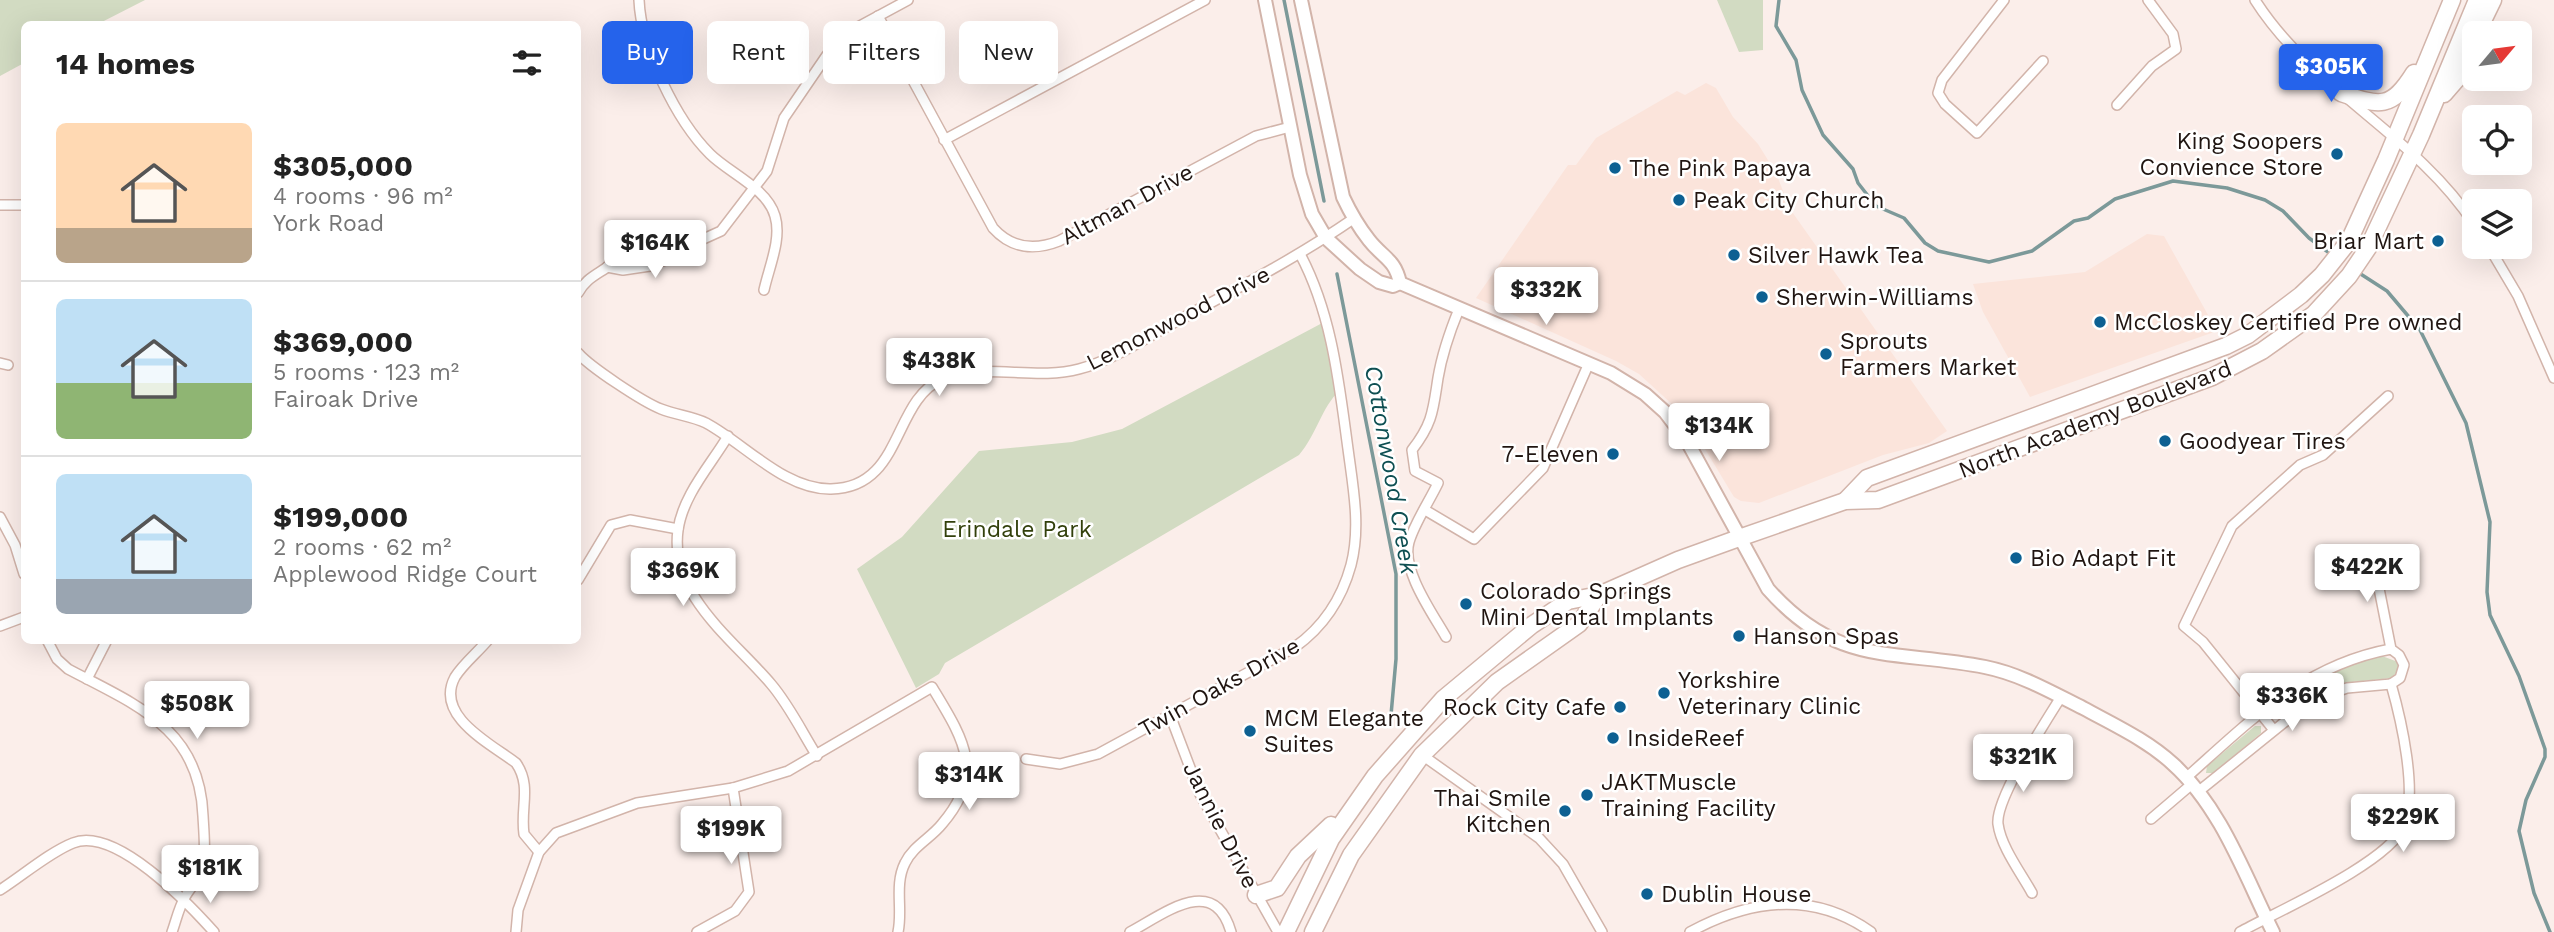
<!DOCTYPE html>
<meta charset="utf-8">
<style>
:root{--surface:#fff;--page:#f2f2f2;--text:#222;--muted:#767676;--line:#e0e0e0;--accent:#2563eb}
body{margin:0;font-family:"Work Sans",sans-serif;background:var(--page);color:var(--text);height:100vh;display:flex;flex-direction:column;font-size:26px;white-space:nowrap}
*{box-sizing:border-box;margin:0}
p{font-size:23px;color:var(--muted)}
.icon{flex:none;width:38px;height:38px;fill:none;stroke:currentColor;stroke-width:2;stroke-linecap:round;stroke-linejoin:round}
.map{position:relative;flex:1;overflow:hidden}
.sheet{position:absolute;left:21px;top:21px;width:560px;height:623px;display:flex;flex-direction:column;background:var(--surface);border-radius:10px;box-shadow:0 7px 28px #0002}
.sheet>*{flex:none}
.guide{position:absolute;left:602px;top:21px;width:665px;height:63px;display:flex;gap:14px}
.needle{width:46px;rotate:61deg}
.controls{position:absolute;left:2462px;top:21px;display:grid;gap:14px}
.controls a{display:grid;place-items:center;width:70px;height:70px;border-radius:10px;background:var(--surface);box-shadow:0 7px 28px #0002;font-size:35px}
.price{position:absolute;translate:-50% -60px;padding:0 16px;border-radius:7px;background:#fff;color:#222;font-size:23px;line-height:46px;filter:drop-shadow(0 2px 4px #0008)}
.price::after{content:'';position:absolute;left:50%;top:42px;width:21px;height:16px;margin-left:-10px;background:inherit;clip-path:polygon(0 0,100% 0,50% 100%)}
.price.current{background:var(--accent);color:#fff}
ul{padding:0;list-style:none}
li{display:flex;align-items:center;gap:21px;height:175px;padding:0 35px}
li+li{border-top:2px solid var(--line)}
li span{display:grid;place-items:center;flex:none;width:196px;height:140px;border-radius:10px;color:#555}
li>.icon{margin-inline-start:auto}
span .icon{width:84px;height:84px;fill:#fffc;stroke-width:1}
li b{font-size:30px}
h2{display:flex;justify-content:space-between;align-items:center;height:84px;padding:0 35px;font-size:30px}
.tag{padding:0 24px;border-radius:10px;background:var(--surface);box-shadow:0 7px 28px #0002;font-size:24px;line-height:63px}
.tag.current{background:var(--accent);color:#fff}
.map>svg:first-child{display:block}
.built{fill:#fbe4db}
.green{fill:#d2dbc2}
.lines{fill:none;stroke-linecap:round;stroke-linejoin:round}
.stream{stroke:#7c9999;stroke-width:3.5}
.street-casing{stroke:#d2b4aa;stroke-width:12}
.secondary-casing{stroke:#d2b4aa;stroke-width:16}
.highway-casing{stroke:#d2b4aa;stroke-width:19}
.street{stroke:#fff;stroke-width:9}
.secondary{stroke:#fff;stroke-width:12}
.highway{stroke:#fff;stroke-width:16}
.poi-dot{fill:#0d6092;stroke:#fff;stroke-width:2.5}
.labels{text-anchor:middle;stroke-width:5;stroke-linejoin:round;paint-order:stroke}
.poi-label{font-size:23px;fill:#201511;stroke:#fff;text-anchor:start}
.street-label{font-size:23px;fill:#201511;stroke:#fff}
.park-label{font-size:23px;fill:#32400b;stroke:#fff}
.water-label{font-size:24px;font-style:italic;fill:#0e4f52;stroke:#fff}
</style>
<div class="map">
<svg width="2554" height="932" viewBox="0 0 2554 932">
<rect width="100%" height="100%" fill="#fbeeea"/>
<g class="built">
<polygon points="1706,83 1716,88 1733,117 1758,144 1776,173 1790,209 1947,431 1929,443 1883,455 1759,503 1741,501 1734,497 1685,416 1639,374 1616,361 1476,298 1568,165 1576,165 1596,138 1677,91 1685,95"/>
<polygon points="2147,234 2164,236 2217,331 2030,397 1983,312 1973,284 2085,272"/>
</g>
<g class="green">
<polygon points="0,0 145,0 98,24 24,24 24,63 0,76"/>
<polygon points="1717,0 1763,0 1763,50 1739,52"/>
<path d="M 1326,321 L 1340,390 C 1321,408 1317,434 1299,455 L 945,663 L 939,674 L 916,688 L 857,569 L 902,537 L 979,451 L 1072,442 L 1122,429 Z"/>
<path d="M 2382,656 L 2398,662 L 2398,670 L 2392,678 L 2343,683 L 2325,688 L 2298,702 L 2277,719 L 2271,716 C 2284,685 2351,663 2382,656 Z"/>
<polygon points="2255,726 2261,726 2261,733 2214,773 2206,773 2207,766"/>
</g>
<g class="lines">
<g class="stream">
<polyline points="1284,0 1324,201"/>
<polyline points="1779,0 1776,26 1796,60 1802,90 1823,135 1853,169 1858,183 1876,206 1904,218 1925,243 1938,251 1989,262 2032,251 2074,221 2088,218 2115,199 2173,181 2227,188 2265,200 2283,211 2309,238 2332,255"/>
<polyline points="2356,271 2387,291 2420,330 2466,423 2490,522 2487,592 2490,615 2519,676 2545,749 2545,757 2526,800 2519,831 2534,893 2550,932"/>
<polyline points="1337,274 1396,574 1396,659 1391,715"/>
</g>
<g class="street-casing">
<g id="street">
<path d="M 639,0 C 641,48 676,120 710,154 C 729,173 767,188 775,216 C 782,239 769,267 764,290"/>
<polyline points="2004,0 1942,80 1938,93 1945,104 1977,133 2043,61"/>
<path d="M 2255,0 C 2312,90 2416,135 2474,224"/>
<path d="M 878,16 L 993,228 C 1011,248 1034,251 1059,241 L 1256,136 L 1290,127"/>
<polyline points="2117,105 2152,66 2176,49 2173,34 2148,0"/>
<polyline points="944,140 1205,0"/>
<polyline points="0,205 24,205"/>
<polyline points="2489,247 2518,296 2554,378"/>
<polyline points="607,267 623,270 650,266 683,253 690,245 721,231 767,171 784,118 827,55 858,27 908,0"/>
<path d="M 578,293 C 585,280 594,276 606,268 C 610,265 613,259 617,256 C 639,238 665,234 690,245"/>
<path d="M 578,353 C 590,367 643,402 661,409 C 676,415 692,416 706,423 C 745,444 785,490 831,489 C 903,488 892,401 942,379 C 981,362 1036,381 1079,369 C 1114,360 1147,337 1179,320 C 1238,288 1298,257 1353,219"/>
<polyline points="0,363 8,365"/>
<path d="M 728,436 C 710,466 683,495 678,530 C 669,595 734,640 771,684 C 789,705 802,732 817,756"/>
<polyline points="1425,510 1474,539 1543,468 1589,363"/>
<polyline points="0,517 15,545 24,574"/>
<polyline points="2372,553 2391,649 2399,655 2404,665 2400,678 2391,684"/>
<polyline points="578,580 611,525 630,520 678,529"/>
<polyline points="0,626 24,617"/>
<path d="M 1446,637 C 1433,614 1401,570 1409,542 C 1415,522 1429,502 1438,483 L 1415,471 L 1412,450 C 1433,423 1433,410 1438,378 C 1442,354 1450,331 1459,309"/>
<path d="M 47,640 L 57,659 L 68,669 C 136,705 200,728 203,816 C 204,834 206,852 202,870 C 199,879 190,888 185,897 C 179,907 176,921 172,932"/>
<path d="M 488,640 C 478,652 463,664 455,677 C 434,716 491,744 516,763 C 532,786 520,808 524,834 L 539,852"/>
<polyline points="87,679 107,640"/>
<polyline points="1170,715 1200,794 1278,932"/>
<polyline points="2273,729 2203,642 2184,626 2232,526 2300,465 2323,455 2388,396"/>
<polyline points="1422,755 1539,838 1563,864 1602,932"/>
<path d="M 1026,759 L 1060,764 L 1098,754 L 1295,647 C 1323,627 1342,598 1351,565 C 1361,527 1353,487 1348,449 C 1339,383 1332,314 1300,254"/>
<path d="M 2187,777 C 2250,721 2304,665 2391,649"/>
<polyline points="2199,791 2312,700 2347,688 2391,684"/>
<polyline points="2151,819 2192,784"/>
<path d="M 0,890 C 22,876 50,852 73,843 C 115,826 188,903 214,932"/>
<path d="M 2032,893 C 2021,873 2001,847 1998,824 C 1995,799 2046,721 2061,697"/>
<path d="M 516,932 L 518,910 L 539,852 L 556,833 L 637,803 L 733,788 L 788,771 L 932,687 C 962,737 987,772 942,824 C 931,838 913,846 905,863 C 894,885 903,909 898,932"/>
<polyline points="697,932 735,911 749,892 733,788"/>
<path d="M 1130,932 C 1164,914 1214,873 1231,932"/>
<path d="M 1690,932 C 1749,900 1812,890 1871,932"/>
<path d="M 2240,932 C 2278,911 2388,863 2404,826 C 2418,792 2401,719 2391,684"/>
</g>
</g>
<g class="secondary-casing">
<g id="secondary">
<path d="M 1265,0 L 1300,175 L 1312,214 L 1326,238 L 1360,269 L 1379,282 L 1393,286 L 1400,283 L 1611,373 L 1645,394 L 1665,412 L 1687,441 L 1768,589 C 1838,668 1894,649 1985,667 C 2020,674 2051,692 2083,708 C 2114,725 2147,740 2173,764 C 2221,807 2245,876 2273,932"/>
<path d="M 1301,0 L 1343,197 C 1350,212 1358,226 1369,240 C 1383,258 1395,259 1400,283"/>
</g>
</g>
<g class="highway-casing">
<g id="highway">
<polyline points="2477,33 2493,0"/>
<polyline points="2460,63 2474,37"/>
<path d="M 2341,93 C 2380,106 2391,110 2414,73"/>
<polyline points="2444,94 2457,79 2474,65"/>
<polyline points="1845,501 1867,478 2226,346 2248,335 2301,295 2322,275 2349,241 2386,160 2452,0"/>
<polyline points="1256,895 1277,888 1298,856 1331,825"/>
<polyline points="1286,932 1331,839 1375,776 1443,699 1532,625 1568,601 1599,595 1678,560 1739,538 1845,501 1878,500 2212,377 2262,351 2314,314 2349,276 2368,248 2421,135 2477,0"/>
<polyline points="1313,932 1351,855 1422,755 1497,682 1579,624 1599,595"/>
</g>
</g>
<use href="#street" class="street"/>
<use href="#secondary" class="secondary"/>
<use href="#highway" class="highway"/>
</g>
<g class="poi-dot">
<circle cx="2337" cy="154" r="7"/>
<circle cx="1615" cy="168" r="7"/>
<circle cx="1679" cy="200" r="7"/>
<circle cx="2438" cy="241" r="7"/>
<circle cx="1734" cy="255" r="7"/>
<circle cx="1762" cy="297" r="7"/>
<circle cx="2100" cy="322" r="7"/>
<circle cx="1826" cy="354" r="7"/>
<circle cx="2165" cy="441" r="7"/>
<circle cx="1613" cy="454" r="7"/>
<circle cx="2016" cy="558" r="7"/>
<circle cx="1466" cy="604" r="7"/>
<circle cx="1739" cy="636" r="7"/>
<circle cx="1664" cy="693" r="7"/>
<circle cx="1620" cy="707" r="7"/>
<circle cx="1250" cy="731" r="7"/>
<circle cx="1613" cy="738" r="7"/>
<circle cx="1587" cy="795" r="7"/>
<circle cx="1565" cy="811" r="7"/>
<circle cx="1647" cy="894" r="7"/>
</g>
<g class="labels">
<g class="poi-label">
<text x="2323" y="149" text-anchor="end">King Soopers<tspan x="2323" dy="26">Convience Store</tspan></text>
<text x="1629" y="176">The Pink Papaya</text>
<text x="1693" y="208">Peak City Church</text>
<text x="2424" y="249" text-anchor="end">Briar Mart</text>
<text x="1748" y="263">Silver Hawk Tea</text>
<text x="1776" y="305">Sherwin-Williams</text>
<text x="2114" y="330">McCloskey Certified Pre owned</text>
<text x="1840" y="349">Sprouts<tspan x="1840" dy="26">Farmers Market</tspan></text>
<text x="2179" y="449">Goodyear Tires</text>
<text x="1599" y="462" text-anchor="end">7-Eleven</text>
<text x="2030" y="566">Bio Adapt Fit</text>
<text x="1480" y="599">Colorado Springs<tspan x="1480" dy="26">Mini Dental Implants</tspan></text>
<text x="1753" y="644">Hanson Spas</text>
<text x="1678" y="688">Yorkshire<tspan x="1678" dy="26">Veterinary Clinic</tspan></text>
<text x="1606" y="715" text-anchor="end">Rock City Cafe</text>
<text x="1264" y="726">MCM Elegante<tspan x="1264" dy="26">Suites</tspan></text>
<text x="1627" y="746">InsideReef</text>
<text x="1601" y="790">JAKTMuscle<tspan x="1601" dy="26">Training Facility</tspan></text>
<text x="1551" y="806" text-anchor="end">Thai Smile<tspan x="1551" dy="26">Kitchen</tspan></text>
<text x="1661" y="902">Dublin House</text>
</g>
<g class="street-label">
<text transform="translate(1127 204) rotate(-28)" y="8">Altman Drive</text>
<text transform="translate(1178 318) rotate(-27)" y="8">Lemonwood Drive</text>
<text transform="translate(2095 419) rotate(-21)" y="8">North Academy Boulevard</text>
<text transform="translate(1219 687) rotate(-29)" y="8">Twin Oaks Drive</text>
<text transform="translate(1221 825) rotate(63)" y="8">Jannie Drive</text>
</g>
<g class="park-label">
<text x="1017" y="537">Erindale Park</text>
</g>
<g class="water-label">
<text transform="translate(1391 470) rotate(80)" y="8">Cottonwood Creek</text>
</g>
</g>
</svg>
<div class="controls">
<a><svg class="needle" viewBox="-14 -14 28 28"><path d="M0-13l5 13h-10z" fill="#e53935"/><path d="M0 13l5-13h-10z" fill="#767676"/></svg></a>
<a><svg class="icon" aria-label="locate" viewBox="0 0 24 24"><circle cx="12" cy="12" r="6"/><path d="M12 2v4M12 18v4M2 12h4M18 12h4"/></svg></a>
<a><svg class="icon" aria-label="layers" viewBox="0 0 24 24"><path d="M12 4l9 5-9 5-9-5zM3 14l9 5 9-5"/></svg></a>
</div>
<b class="price current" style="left:2331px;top:104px">$305K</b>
<b class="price" style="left:655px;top:280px">$164K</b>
<b class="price" style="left:1546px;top:327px">$332K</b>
<b class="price" style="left:939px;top:398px">$438K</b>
<b class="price" style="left:1719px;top:463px">$134K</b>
<b class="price" style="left:2367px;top:604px">$422K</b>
<b class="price" style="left:683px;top:608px">$369K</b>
<b class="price" style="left:2292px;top:733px">$336K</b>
<b class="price" style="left:197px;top:741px">$508K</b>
<b class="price" style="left:2023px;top:794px">$321K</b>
<b class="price" style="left:969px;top:812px">$314K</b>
<b class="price" style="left:2403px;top:854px">$229K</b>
<b class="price" style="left:731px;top:866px">$199K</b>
<b class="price" style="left:210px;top:905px">$181K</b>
<div class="guide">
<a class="tag current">Buy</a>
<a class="tag">Rent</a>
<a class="tag">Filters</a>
<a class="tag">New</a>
</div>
<section class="sheet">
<h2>14 homes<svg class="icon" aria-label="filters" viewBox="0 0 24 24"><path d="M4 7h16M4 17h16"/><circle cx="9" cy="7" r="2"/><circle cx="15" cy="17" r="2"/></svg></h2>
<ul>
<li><span style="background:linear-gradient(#ffd9b3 75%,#b9a48a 0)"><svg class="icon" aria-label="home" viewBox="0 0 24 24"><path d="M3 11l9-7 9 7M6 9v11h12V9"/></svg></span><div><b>$305,000</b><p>4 rooms · 96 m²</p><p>York Road</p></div></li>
<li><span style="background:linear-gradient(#bfe0f5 60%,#8fb573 0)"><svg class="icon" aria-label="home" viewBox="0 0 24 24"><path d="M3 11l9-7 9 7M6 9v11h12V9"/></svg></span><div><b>$369,000</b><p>5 rooms · 123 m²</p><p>Fairoak Drive</p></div></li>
<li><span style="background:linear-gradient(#bfe0f5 75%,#9aa5b1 0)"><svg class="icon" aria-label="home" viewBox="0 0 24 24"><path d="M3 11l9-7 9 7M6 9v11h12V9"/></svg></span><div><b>$199,000</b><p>2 rooms · 62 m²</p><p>Applewood Ridge Court</p></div></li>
</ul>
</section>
</div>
